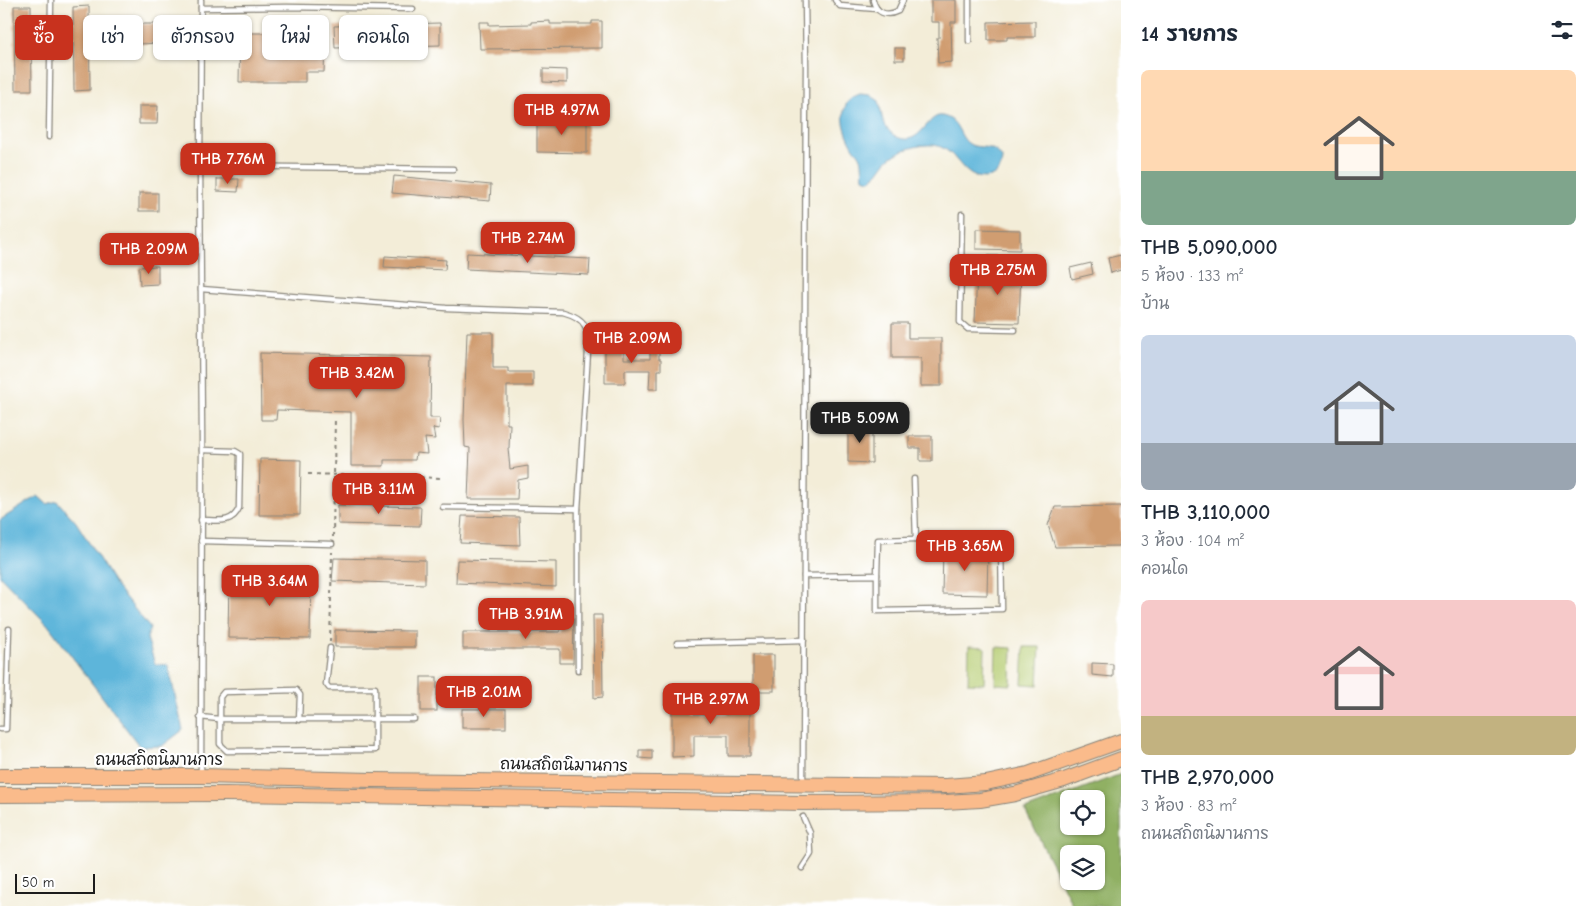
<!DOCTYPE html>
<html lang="th">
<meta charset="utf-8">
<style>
:root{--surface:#fff;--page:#f6f6f7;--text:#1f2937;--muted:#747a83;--accent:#c8321e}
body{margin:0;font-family:"Comic Neue","Playpen Sans Thai",sans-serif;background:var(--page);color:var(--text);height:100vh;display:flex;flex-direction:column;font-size:19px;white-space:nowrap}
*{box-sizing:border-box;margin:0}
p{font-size:16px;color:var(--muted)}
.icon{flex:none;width:28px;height:28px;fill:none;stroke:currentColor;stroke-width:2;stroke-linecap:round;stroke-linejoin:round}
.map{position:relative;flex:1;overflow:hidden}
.panel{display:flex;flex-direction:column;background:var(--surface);width:475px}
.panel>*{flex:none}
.hud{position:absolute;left:15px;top:15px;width:475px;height:45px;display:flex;gap:10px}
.controls{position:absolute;left:1060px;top:790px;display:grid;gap:10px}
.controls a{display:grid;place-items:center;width:45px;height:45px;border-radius:8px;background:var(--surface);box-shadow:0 1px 4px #0004;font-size:25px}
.scale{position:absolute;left:15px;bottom:12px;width:80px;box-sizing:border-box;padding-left:5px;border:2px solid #1c1c1c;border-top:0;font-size:14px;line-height:18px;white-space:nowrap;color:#1c1c1c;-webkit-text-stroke:4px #fff;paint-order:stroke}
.price{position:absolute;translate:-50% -42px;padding:0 11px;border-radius:10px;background:var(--accent);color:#fff;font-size:16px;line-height:32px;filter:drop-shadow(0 1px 2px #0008)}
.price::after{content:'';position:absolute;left:50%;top:30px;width:15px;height:11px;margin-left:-8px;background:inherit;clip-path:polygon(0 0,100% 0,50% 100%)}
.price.selected{background:#222;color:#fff}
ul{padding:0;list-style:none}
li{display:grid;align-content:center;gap:10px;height:265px;padding:0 20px}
li span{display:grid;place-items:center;height:155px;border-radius:8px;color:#555}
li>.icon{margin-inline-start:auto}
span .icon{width:90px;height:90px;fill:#fffc;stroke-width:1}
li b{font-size:21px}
h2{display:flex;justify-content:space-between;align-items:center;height:60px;padding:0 20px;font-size:21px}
.tag{padding:0 18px;border-radius:8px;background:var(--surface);box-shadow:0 1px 4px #0004;font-size:18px;line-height:45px}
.tag.selected{background:var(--accent);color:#fff}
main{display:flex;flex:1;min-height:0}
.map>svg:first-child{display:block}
.green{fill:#b5cc71;stroke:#687446}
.forest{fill:#90b063;stroke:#566640;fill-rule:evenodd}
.water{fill:#5db5da;stroke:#3c687b}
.building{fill:#d09d71}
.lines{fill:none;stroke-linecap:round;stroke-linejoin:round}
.service-casing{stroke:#88847a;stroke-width:7}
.primary-casing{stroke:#88847a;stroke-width:16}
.path{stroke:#88847a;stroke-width:2;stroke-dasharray:4 4;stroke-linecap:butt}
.service{stroke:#fff;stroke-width:4.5}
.primary{stroke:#fabb8b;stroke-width:14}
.labels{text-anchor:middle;stroke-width:4.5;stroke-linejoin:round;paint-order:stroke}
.street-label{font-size:16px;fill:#1c1c1c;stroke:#fff}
</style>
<main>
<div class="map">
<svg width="1121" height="906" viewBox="0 0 1121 906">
<rect width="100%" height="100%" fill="#fff"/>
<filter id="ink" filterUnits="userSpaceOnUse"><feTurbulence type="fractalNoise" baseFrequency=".02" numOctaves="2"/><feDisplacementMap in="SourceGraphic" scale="10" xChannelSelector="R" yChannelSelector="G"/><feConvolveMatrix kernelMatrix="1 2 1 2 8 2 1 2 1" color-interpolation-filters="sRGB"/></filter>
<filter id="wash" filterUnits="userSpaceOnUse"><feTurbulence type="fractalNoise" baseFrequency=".0096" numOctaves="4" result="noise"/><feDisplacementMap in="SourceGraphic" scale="20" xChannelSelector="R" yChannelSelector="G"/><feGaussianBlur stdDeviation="1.12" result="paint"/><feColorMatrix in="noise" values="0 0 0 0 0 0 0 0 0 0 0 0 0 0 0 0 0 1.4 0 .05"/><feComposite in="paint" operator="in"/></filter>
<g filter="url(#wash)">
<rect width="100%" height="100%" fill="#f3edd8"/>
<g class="green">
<polygon points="969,646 985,647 984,684 968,683"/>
<polygon points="996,647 1012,648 1011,685 995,684"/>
<polygon points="1024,647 1040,647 1038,685 1022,684"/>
</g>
<path class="forest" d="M 1121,774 L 1121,906 L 1073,906 L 1025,810 ZM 1069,799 L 1096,799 L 1096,826 L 1069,826 ZM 1069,854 L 1096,854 L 1096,881 L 1069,881 Z"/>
<g class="water">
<path d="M 860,94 L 870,95 L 879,101 C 881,108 881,117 884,123 C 887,129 891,134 897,137 C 921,148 927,113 942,116 C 959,119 958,135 968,143 C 975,149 986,145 994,150 C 997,152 1000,155 1002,158 C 1002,161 1001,166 1000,169 C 994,180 978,180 969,173 C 956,163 952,148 934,145 C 920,144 897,150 887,161 C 881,168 878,175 870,180 L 863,178 C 862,171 863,164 861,158 C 860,154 856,151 854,148 C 843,130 835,102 860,94 Z"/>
<polygon points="38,496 47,504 57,501 76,522 116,586 150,628 147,638 155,664 168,665 183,730 162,746 140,747 48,625 0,576 0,520"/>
</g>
<g id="blocks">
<g class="building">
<polygon points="931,0 956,0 956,22 951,22 952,62 938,63 937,38 939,38 939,22 931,22"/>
<polygon points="14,6 31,6 32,90 15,90"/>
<polygon points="89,6 90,90 74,91 73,7"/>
<polygon points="550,21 550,24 592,24 592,21 602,21 602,48 480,49 479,22 489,22 489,25 531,24 531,22"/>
<polygon points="1035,21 1035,37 1007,37 1007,40 988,40 988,22"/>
<polygon points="440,23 440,45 335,48 334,26"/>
<polygon points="139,24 158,24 159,43 140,44"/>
<polygon points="240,33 305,33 305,46 325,46 324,72 305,72 305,82 239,82"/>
<rect x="895" y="48" width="9" height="12"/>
<polygon points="543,69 567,70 567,83 543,82"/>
<polygon points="139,106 158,106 157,124 139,124"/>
<polygon points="537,119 587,121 587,153 537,152"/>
<polygon points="394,176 491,185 490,201 392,193"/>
<polygon points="217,179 239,179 238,192 217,191"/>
<rect x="139" y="193" width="19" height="18"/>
<polygon points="976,229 1020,230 1020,250 976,249"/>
<polygon points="467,253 590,259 589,275 466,269"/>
<polygon points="1121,255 1121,270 1111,273 1108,258"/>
<polygon points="385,256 446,260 445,270 384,267"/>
<polygon points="1091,263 1093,274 1072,279 1070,268"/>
<polygon points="158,266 158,284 140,285 139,267"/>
<polygon points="977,270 1021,271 1019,323 975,322"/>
<polygon points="892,323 908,323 908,338 941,338 941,386 921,386 921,358 892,358"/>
<polygon points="467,332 493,332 493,368 508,368 508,372 533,372 533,386 507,386 507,424 510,424 509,448 508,448 510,469 528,466 528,478 518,480 517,499 468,499 470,448 465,447 464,420"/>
<polygon points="650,339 659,339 659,359 661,359 661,370 658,370 658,389 649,389 650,370 625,370 625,383 605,383 605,346 624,345 624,359 650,359"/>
<polygon points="260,353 431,357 430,418 440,418 439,429 433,428 435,439 425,438 427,454 416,453 415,460 384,460 384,466 351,466 351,412 277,410 276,420 261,420"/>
<polygon points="848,426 872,426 872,463 848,462"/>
<polygon points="909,436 932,436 932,461 920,461 920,448 909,448"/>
<polygon points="260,459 301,460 300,515 259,515"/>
<polygon points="338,505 421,507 420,526 338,524"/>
<polygon points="1121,506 1121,541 1118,546 1055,547 1048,525 1055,507"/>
<polygon points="462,516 519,517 520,545 460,543"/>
<polygon points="943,550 988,550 987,595 942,594"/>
<polygon points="334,558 425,560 425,584 332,581"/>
<polygon points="457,560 556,562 556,587 456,583"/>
<polygon points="229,575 311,575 310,639 228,638"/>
<polygon points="593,615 602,615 603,697 594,698"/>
<polygon points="560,618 574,618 573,663 560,663 560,649 463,649 463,632 560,632"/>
<polygon points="335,630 415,631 415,647 335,647"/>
<rect x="753" y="655" width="21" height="36"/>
<polygon points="1092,663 1113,664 1113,677 1092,675"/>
<rect x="421" y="677" width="16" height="34"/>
<polygon points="728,694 750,694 750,756 728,756 728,735 694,735 694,756 672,757 672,695 694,695 694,714 728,714"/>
<rect x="462" y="709" width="44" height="19"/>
<polygon points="639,750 652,750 652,759 639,758"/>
</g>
</g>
</g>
<g filter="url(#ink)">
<use href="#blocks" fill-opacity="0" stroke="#88847a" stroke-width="1"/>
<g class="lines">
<g class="service-casing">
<g id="service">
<polyline points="835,0 840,6 877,9"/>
<path d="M 873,0 C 876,13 886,17 898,11 L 903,0"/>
<polyline points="969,0 969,41"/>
<polyline points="201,8 287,7 413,9"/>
<polyline points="49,137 51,0"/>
<polyline points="200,166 453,169"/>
<polyline points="962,214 960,322 968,329 1015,330"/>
<polyline points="961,258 1016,259"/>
<path d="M 201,289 L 446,308 L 563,312 C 588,319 588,328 588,352 L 578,509 L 578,670"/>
<polyline points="443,507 578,509"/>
<path d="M 201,520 C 216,520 232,525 239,508 L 240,454 L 235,451 L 202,450"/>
<polyline points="201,541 332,544"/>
<polyline points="877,575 878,540 916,539"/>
<polyline points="804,576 877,575 877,611 1002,609 1001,540 916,539 914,479"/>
<polyline points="677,643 804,640"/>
<polyline points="200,717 219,719 414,719"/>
<polyline points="299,720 300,695 296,690 224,692 220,697 220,744 227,751 375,750 375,688 329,688 326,684 330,648"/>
<polyline points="0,729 6,729 9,629"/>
<polyline points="201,774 202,438 200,166 201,0"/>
<polyline points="803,783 806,67 805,0"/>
<polyline points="802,868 811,854 810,833 803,817"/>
</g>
</g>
<g class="primary-casing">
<g id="primary">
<polyline points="0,776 201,776 372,780 946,786 986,783 1028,774 1121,741"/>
<polyline points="0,795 225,794 803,803 945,802 980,800 1015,794 1064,780 1121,759"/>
</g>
</g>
<g class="path">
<polyline points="308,474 442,478"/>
<polyline points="333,537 335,417"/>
<polyline points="330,642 332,552"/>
</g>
<use href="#service" class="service"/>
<use href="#primary" class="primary"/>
</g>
</g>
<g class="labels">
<g class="street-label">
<text x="159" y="765">ถนนสถิตนิมานการ</text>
<text transform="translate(564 764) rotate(1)" y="6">ถนนสถิตนิมานการ</text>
</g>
</g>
</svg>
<div class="controls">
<a><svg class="icon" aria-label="locate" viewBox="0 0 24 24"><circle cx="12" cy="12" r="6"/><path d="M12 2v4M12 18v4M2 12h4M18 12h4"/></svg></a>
<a><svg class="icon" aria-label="layers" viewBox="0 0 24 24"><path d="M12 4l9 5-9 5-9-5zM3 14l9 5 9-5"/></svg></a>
</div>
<div class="scale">50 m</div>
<b class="price" style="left:562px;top:136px">THB 4.97M</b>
<b class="price" style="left:228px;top:185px">THB 7.76M</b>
<b class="price" style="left:528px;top:264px">THB 2.74M</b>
<b class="price" style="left:149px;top:275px">THB 2.09M</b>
<b class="price" style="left:998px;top:296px">THB 2.75M</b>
<b class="price" style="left:632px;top:364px">THB 2.09M</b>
<b class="price" style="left:357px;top:399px">THB 3.42M</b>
<b class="price selected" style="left:860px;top:444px">THB 5.09M</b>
<b class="price" style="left:379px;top:515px">THB 3.11M</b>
<b class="price" style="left:965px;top:572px">THB 3.65M</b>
<b class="price" style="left:270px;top:607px">THB 3.64M</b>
<b class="price" style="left:526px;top:640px">THB 3.91M</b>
<b class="price" style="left:484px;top:718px">THB 2.01M</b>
<b class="price" style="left:711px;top:725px">THB 2.97M</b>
<div class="hud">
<a class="tag selected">ซื้อ</a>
<a class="tag">เช่า</a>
<a class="tag">ตัวกรอง</a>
<a class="tag">ใหม่</a>
<a class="tag">คอนโด</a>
</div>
</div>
<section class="panel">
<h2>14 รายการ<svg class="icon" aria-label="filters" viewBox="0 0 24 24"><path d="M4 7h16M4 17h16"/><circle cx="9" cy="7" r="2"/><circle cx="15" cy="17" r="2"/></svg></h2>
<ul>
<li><span style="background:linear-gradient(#ffd9b3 65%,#7fa58c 0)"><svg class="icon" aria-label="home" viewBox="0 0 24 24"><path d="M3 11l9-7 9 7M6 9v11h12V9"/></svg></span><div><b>THB 5,090,000</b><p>5 ห้อง · 133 m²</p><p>บ้าน</p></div></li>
<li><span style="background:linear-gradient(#c9d6e8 70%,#9aa5b1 0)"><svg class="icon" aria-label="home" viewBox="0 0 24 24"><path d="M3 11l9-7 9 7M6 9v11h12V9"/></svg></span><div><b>THB 3,110,000</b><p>3 ห้อง · 104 m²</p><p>คอนโด</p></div></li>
<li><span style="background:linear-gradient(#f6c9c9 75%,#c2b280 0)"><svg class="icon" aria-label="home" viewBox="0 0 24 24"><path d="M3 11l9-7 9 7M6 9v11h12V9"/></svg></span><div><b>THB 2,970,000</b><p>3 ห้อง · 83 m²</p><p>ถนนสถิตนิมานการ</p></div></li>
</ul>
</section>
</main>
